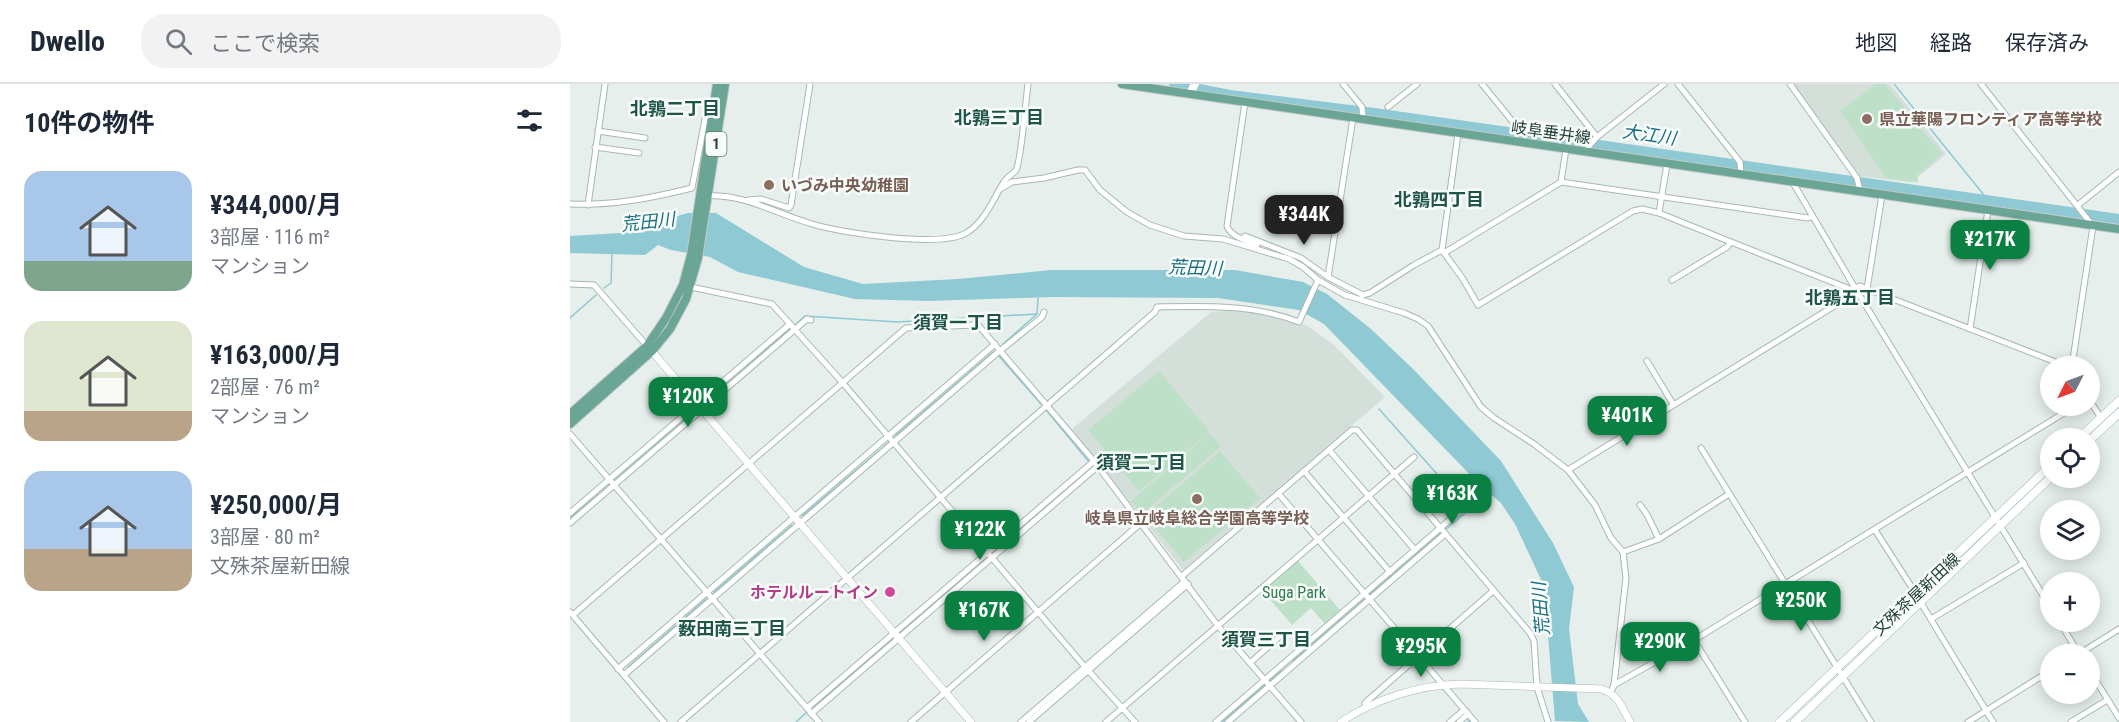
<!DOCTYPE html>
<html lang="ja">
<meta charset="utf-8">
<style>
:root{--surface:#fff;--page:#f2f2f3;--text:#1f2937;--muted:#747a83;--line:#e0e1e3;--accent:#0b8043}
body{margin:0;font-family:"Roboto Condensed","Noto Sans JP",sans-serif;background:var(--page);color:var(--text);height:100vh;display:flex;flex-direction:column;font-size:22px;white-space:nowrap}
*{box-sizing:border-box;margin:0}
p{font-size:20px;color:var(--muted)}
.icon{flex:none;width:33px;height:33px;fill:none;stroke:currentColor;stroke-width:2;stroke-linecap:round;stroke-linejoin:round}
.map{position:relative;flex:1;overflow:hidden}
.drawer{display:flex;flex-direction:column;background:var(--surface);width:570px}
.drawer>*{flex:none}
.needle{width:39px;rotate:228deg}
.tools{position:absolute;left:1470px;top:272px;display:grid;gap:12px}
.tools a{display:grid;place-items:center;width:60px;height:60px;border-radius:50%;background:var(--surface);box-shadow:0 3px 15px #0003;font-size:30px}
.price{position:absolute;translate:-50% -51px;padding:0 14px;border-radius:12px;background:var(--accent);color:#fff;font-size:20px;line-height:39px;filter:drop-shadow(0 2px 3px #0008)}
.price::after{content:'';position:absolute;left:50%;top:36px;width:18px;height:14px;margin-left:-9px;background:inherit;clip-path:polygon(0 0,100% 0,50% 100%)}
.price.on{background:#222;color:#fff}
ul{padding:0;list-style:none}
li{display:flex;align-items:center;gap:18px;height:150px;padding:0 24px}
li span{display:grid;place-items:center;flex:none;width:168px;height:120px;border-radius:18px;color:#555}
li>.icon{margin-inline-start:auto}
span .icon{width:72px;height:72px;fill:#fffc;stroke-width:1}
li b{font-size:26px}
h2{display:flex;justify-content:space-between;align-items:center;height:72px;padding:0 24px;font-size:26px}
header{display:flex;align-items:center;gap:36px;box-sizing:border-box;height:84px;padding:0 30px;background:var(--surface);border-bottom:2px solid var(--line)}
header strong{font-size:28px}
nav{display:flex;gap:33px;margin-inline-start:auto;font-size:21px}
.search{width:420px;height:54px;background:var(--page);display:flex;align-items:center;gap:15px;box-sizing:border-box;padding:0 21px;border-radius:24px;color:var(--muted);font-size:22px}
main{display:flex;flex:1;min-height:0}
.map>svg:first-child{display:block}
.built{fill:#d4dfda}
.green{fill:#bfe0c8}
.water{fill:#8ec9d4}
.lines{fill:none;stroke-linecap:round;stroke-linejoin:round}
.stream{stroke:#8ec9d4;stroke-width:1.5}
.river{stroke:#8ec9d4;stroke-width:10}
.minor-casing{stroke:#a8b8b2;stroke-width:7}
.tertiary-casing{stroke:#a8b8b2;stroke-width:8}
.secondary-casing{stroke:#a4bbb3;stroke-width:9}
.primary-casing{stroke:#c2cac8;stroke-width:10}
.minor{stroke:#fff;stroke-width:5}
.tertiary{stroke:#fff;stroke-width:7}
.secondary{stroke:#fff;stroke-width:8}
.primary{stroke:#6aa596;stroke-width:8}
.education-dot{fill:#8d6e63;stroke:#f7fbf9;stroke-width:2}
.hotel-dot{fill:#d1479c;stroke:#f7fbf9;stroke-width:2}
.labels{text-anchor:middle;stroke-width:5;stroke-linejoin:round;paint-order:stroke}
.shield{fill:#f7fbf9;stroke:#637a73;stroke-width:1.5}
.shield-label{font-size:15px;font-weight:bold;fill:#24423a}
.education-label{font-size:16px;font-weight:bold;fill:#785e54;stroke:#f7fbf9;text-anchor:start}
.street-label{font-size:16px;fill:#24423a;stroke:#f7fbf9}
.hotel-label{font-size:16px;font-weight:bold;fill:#b23c85;stroke:#f7fbf9;text-anchor:end}
.park-label{font-size:16px;fill:#2d7a4b;stroke:#f7fbf9}
.neighbourhood-label{font-size:18px;font-weight:bold;fill:#1f5548;stroke:#f7fbf9}
.water-label{font-size:18px;font-style:italic;fill:#1c6f80;stroke:#f7fbf9}
</style>
<header>
<strong>Dwello</strong>
<div class="search"><svg class="icon" aria-label="search" viewBox="0 0 24 24"><circle cx="10" cy="10" r="6"/><path d="M15 15l6 6"/></svg>ここで検索</div>
<nav><a>地図</a><a>経路</a><a>保存済み</a></nav>
</header>
<main>
<section class="drawer">
<h2>10件の物件<svg class="icon" aria-label="filters" viewBox="0 0 24 24"><path d="M4 7h16M4 17h16"/><circle cx="9" cy="7" r="2"/><circle cx="15" cy="17" r="2"/></svg></h2>
<ul>
<li><span style="background:linear-gradient(#a9c7e8 75%,#7fa58c 0)"><svg class="icon" aria-label="home" viewBox="0 0 24 24"><path d="M3 11l9-7 9 7M6 9v11h12V9"/></svg></span><div><b>¥344,000/月</b><p>3部屋 · 116 m²</p><p>マンション</p></div></li>
<li><span style="background:linear-gradient(#dfe7d0 75%,#b9a48a 0)"><svg class="icon" aria-label="home" viewBox="0 0 24 24"><path d="M3 11l9-7 9 7M6 9v11h12V9"/></svg></span><div><b>¥163,000/月</b><p>2部屋 · 76 m²</p><p>マンション</p></div></li>
<li><span style="background:linear-gradient(#a9c7e8 65%,#b9a48a 0)"><svg class="icon" aria-label="home" viewBox="0 0 24 24"><path d="M3 11l9-7 9 7M6 9v11h12V9"/></svg></span><div><b>¥250,000/月</b><p>3部屋 · 80 m²</p><p>文殊茶屋新田線</p></div></li>
</ul>
</section>
<div class="map">
<svg width="1549" height="638" viewBox="0 0 1549 638">
<rect width="100%" height="100%" fill="#e6efeb"/>
<g class="built">
<polygon points="1222,0 1320,0 1376,70 1348,93 1348,99 1287,92"/>
<polygon points="665,226 701,231 736,241 764,261 815,313 613,486 502,345 641,228"/>
</g>
<g class="green">
<polygon points="1306,0 1315,0 1372,70 1347,92 1347,98 1316,94 1270,27"/>
<polygon points="589,287 640,348 569,407 518,346"/>
<polygon points="640,349 651,362 572,430 561,417"/>
<polygon points="650,367 690,414 614,478 575,432"/>
<polygon points="727,476 772,528 756,541 741,524 722,541 692,506"/>
</g>
<polygon class="water" points="118,129 146,129 234,183 293,200 388,195 481,186 665,186 733,198 757,210 801,245 844,286 931,377 983,459 1004,503 999,545 1008,620 1019,638 985,637 974,502 945,440 931,419 911,402 754,240 729,226 648,214 481,213 358,217 285,215 168,188 140,173 101,166 88,161 75,171 0,169 0,152 50,149"/>
<g class="lines">
<g class="stream">
<polyline points="1324,0 1418,116"/>
<polyline points="34,204 41,199 42,169"/>
<polyline points="0,234 26,211"/>
<polyline points="225,241 235,232 327,238 467,230"/>
<polyline points="433,260 467,230 468,214"/>
<polyline points="428,271 471,320"/>
<polyline points="135,319 220,245"/>
<polyline points="809,325 892,418 901,420"/>
<polyline points="477,327 519,378"/>
<polyline points="325,352 423,268"/>
<polyline points="44,397 124,328"/>
<polyline points="910,411 916,406"/>
<polyline points="232,432 317,360"/>
<polyline points="0,434 40,401"/>
<polyline points="875,446 900,425 902,419"/>
<polyline points="422,469 464,432"/>
<polyline points="144,508 222,441"/>
<polyline points="800,510 870,450"/>
<polyline points="331,547 417,473"/>
<polyline points="723,577 795,515"/>
<polyline points="58,583 136,515"/>
<polyline points="700,597 711,587"/>
<polyline points="242,624 322,555"/>
<polyline points="898,636 900,638"/>
<polyline points="226,638 237,628"/>
<polyline points="652,638 695,601"/>
<polyline points="884,638 888,635"/>
</g>
<polyline class="river" points="604,0 660,11 804,29 1549,135"/>
<g class="minor-casing">
<g id="minor">
<polyline points="773,0 792,23 793,35"/>
<polyline points="912,0 943,38"/>
<polyline points="985,0 1027,53"/>
<polyline points="1108,0 1170,78 1171,90"/>
<polyline points="1220,0 1287,94 1290,107"/>
<polyline points="1411,0 1523,142 1502,282"/>
<path d="M 675,18 L 657,142 C 661,153 676,156 687,161"/>
<polyline points="818,23 847,0"/>
<polyline points="28,47 75,54"/>
<polyline points="25,63 69,69"/>
<polyline points="996,65 991,98 1238,134 1241,133"/>
<polyline points="1017,68 1018,63 1027,53 1094,0"/>
<polyline points="1222,97 1285,204 1480,523"/>
<polyline points="430,105 442,98 474,94 508,86 515,86 530,106 557,128 580,141 614,152 653,155 719,175 733,183 748,196 775,211 834,229 848,235 858,242 911,323 924,334 964,360 998,386 1025,421 1041,454 1053,468 1056,494 1044,601 1041,608"/>
<path d="M 135,112 C 172,109 205,129 239,139 C 268,149 371,164 396,149 C 415,138 423,115 434,98 C 437,93 443,90 446,86 C 451,79 456,13 458,0"/>
<polyline points="178,116 191,115 219,124 221,121 240,0"/>
<path d="M 0,120 C 41,122 82,114 122,104 L 136,30 L 143,26"/>
<polyline points="18,121 35,0"/>
<polyline points="1508,121 1549,88"/>
<polyline points="1089,129 1161,158 1157,163 1102,196"/>
<polyline points="675,152 731,174 758,193 793,211"/>
<polyline points="1161,158 1285,207"/>
<polyline points="872,166 893,195 908,221 1063,127 1072,125 1089,129 1097,80"/>
<polyline points="872,166 888,50"/>
<polyline points="874,169 991,98"/>
<polyline points="758,193 783,34"/>
<polyline points="0,200 24,201 77,262"/>
<polyline points="121,203 202,220 272,298 515,583 565,638"/>
<polyline points="1285,204 1290,202 1297,205 1496,282"/>
<polyline points="1297,205 1312,111"/>
<polyline points="792,211 800,209 844,181 872,166"/>
<polyline points="1400,245 1418,126"/>
<polyline points="1077,277 1103,320"/>
<polyline points="1520,317 1531,334"/>
<polyline points="0,350 249,638"/>
<polyline points="1131,364 1301,638"/>
<polyline points="759,366 845,466"/>
<polyline points="998,386 1287,208"/>
<polyline points="734,387 820,488"/>
<polyline points="708,409 905,638"/>
<path d="M 1070,421 C 1079,431 1083,444 1089,455"/>
<polyline points="0,429 220,240"/>
<polyline points="0,439 237,235 241,236"/>
<polyline points="1305,446 1346,510"/>
<polyline points="1053,468 1089,455 1159,410"/>
<polyline points="612,492 782,346 787,346 960,549 964,557 967,603 978,638"/>
<polyline points="1351,519 1423,638"/>
<polyline points="0,528 94,638"/>
<polyline points="3,531 336,244 403,241 409,242 524,377 648,542 731,638"/>
<polyline points="1361,535 1454,479"/>
<polyline points="1489,537 1509,570"/>
<polyline points="1124,556 1175,638"/>
<polyline points="1509,570 1549,545"/>
<polyline points="680,579 709,553"/>
<polyline points="48,585 425,260"/>
<polyline points="1520,587 1549,634"/>
<polyline points="54,591 426,270 472,233 474,228"/>
<polyline points="1044,601 1124,556 1507,321"/>
<polyline points="237,624 524,377"/>
<polyline points="795,624 795,619 923,507"/>
<polyline points="241,630 528,382"/>
<path d="M 111,638 L 585,228 L 587,223 C 635,222 683,220 729,238 L 748,196"/>
<polyline points="341,638 571,439"/>
<polyline points="451,638 615,497"/>
<polyline points="459,638 618,500"/>
<polyline points="536,638 844,373"/>
<polyline points="646,638 891,426"/>
<polyline points="658,638 875,450"/>
<polyline points="880,638 894,626"/>
<polyline points="889,638 898,630"/>
<polyline points="1398,638 1480,587"/>
<polyline points="1501,638 1537,616"/>
</g>
</g>
<g class="tertiary-casing">
<g id="tertiary">
<polyline points="79,264 401,638"/>
<path d="M 771,638 C 805,615 849,601 890,600 L 1032,605 C 1048,611 1052,623 1060,638"/>
</g>
</g>
<g class="secondary-casing">
<g id="secondary">
<polyline points="620,9 625,0"/>
<polyline points="1509,354 1549,317"/>
<polyline points="1520,356 1549,329"/>
<polyline points="1210,638 1480,382"/>
<polyline points="1225,638 1481,393"/>
</g>
</g>
<g class="primary-casing">
<g id="primary">
<polyline points="552,0 1549,145"/>
<polyline points="0,330 77,262 96,234 113,201 121,171 147,0"/>
<polyline points="0,340 82,267 100,245 116,215 128,174 155,0"/>
</g>
</g>
<use href="#minor" class="minor"/>
<use href="#tertiary" class="tertiary"/>
<use href="#secondary" class="secondary"/>
<use href="#primary" class="primary"/>
</g>
<g class="education-dot">
<circle cx="1297" cy="35" r="6"/>
<circle cx="199" cy="101" r="6"/>
<circle cx="627" cy="415" r="6"/>
</g>
<circle class="hotel-dot" cx="320" cy="508" r="6"/>
<g class="labels">
<rect class="shield" x="135.5" y="48" width="21" height="24" rx="4.5"/>
<g class="shield-label">
<text x="146" y="65">1</text>
</g>
<g class="education-label">
<text x="1309" y="41">県立華陽フロンティア高等学校</text>
<text x="211" y="107">いづみ中央幼稚園</text>
<text x="627" y="440" text-anchor="middle">岐阜県立岐阜総合学園高等学校</text>
</g>
<g class="street-label">
<text transform="translate(981 48) rotate(8)" y="6">岐阜垂井線</text>
<text transform="translate(1346 510) rotate(-43)" y="6">文殊茶屋新田線</text>
</g>
<g class="hotel-label">
<text x="308" y="514">ホテルルートイン</text>
</g>
<g class="park-label">
<text x="724" y="514">Suga Park</text>
</g>
<g class="neighbourhood-label">
<text x="105" y="31">北鶉二丁目</text>
<text x="429" y="40">北鶉三丁目</text>
<text x="869" y="122">北鶉四丁目</text>
<text x="1280" y="220">北鶉五丁目</text>
<text x="388" y="245">須賀一丁目</text>
<text x="571" y="385">須賀二丁目</text>
<text x="162" y="551">薮田南三丁目</text>
<text x="696" y="562">須賀三丁目</text>
</g>
<g class="water-label">
<text transform="translate(1079 51) rotate(8)" y="6">大江川</text>
<text transform="translate(78 138) rotate(-6)" y="6">荒田川</text>
<text transform="translate(625 184) rotate(2)" y="6">荒田川</text>
<text transform="translate(971 525) rotate(-95)" y="6">荒田川</text>
</g>
</g>
</svg>
<div class="tools">
<a><svg class="needle" viewBox="-14 -14 28 28"><path d="M0-13l5 13h-10z" fill="#e53935"/><path d="M0 13l5-13h-10z" fill="#747a83"/></svg></a>
<a><svg class="icon" aria-label="locate" viewBox="0 0 24 24"><circle cx="12" cy="12" r="6"/><path d="M12 2v4M12 18v4M2 12h4M18 12h4"/></svg></a>
<a><svg class="icon" aria-label="layers" viewBox="0 0 24 24"><path d="M12 4l9 5-9 5-9-5zM3 14l9 5 9-5"/></svg></a>
<a>+</a>
<a>−</a>
</div>
<b class="price on" style="left:734px;top:162px">¥344K</b>
<b class="price" style="left:1420px;top:187px">¥217K</b>
<b class="price" style="left:118px;top:344px">¥120K</b>
<b class="price" style="left:1057px;top:363px">¥401K</b>
<b class="price" style="left:882px;top:441px">¥163K</b>
<b class="price" style="left:410px;top:477px">¥122K</b>
<b class="price" style="left:1231px;top:548px">¥250K</b>
<b class="price" style="left:414px;top:558px">¥167K</b>
<b class="price" style="left:1090px;top:589px">¥290K</b>
<b class="price" style="left:851px;top:594px">¥295K</b>
</div>
</main>
